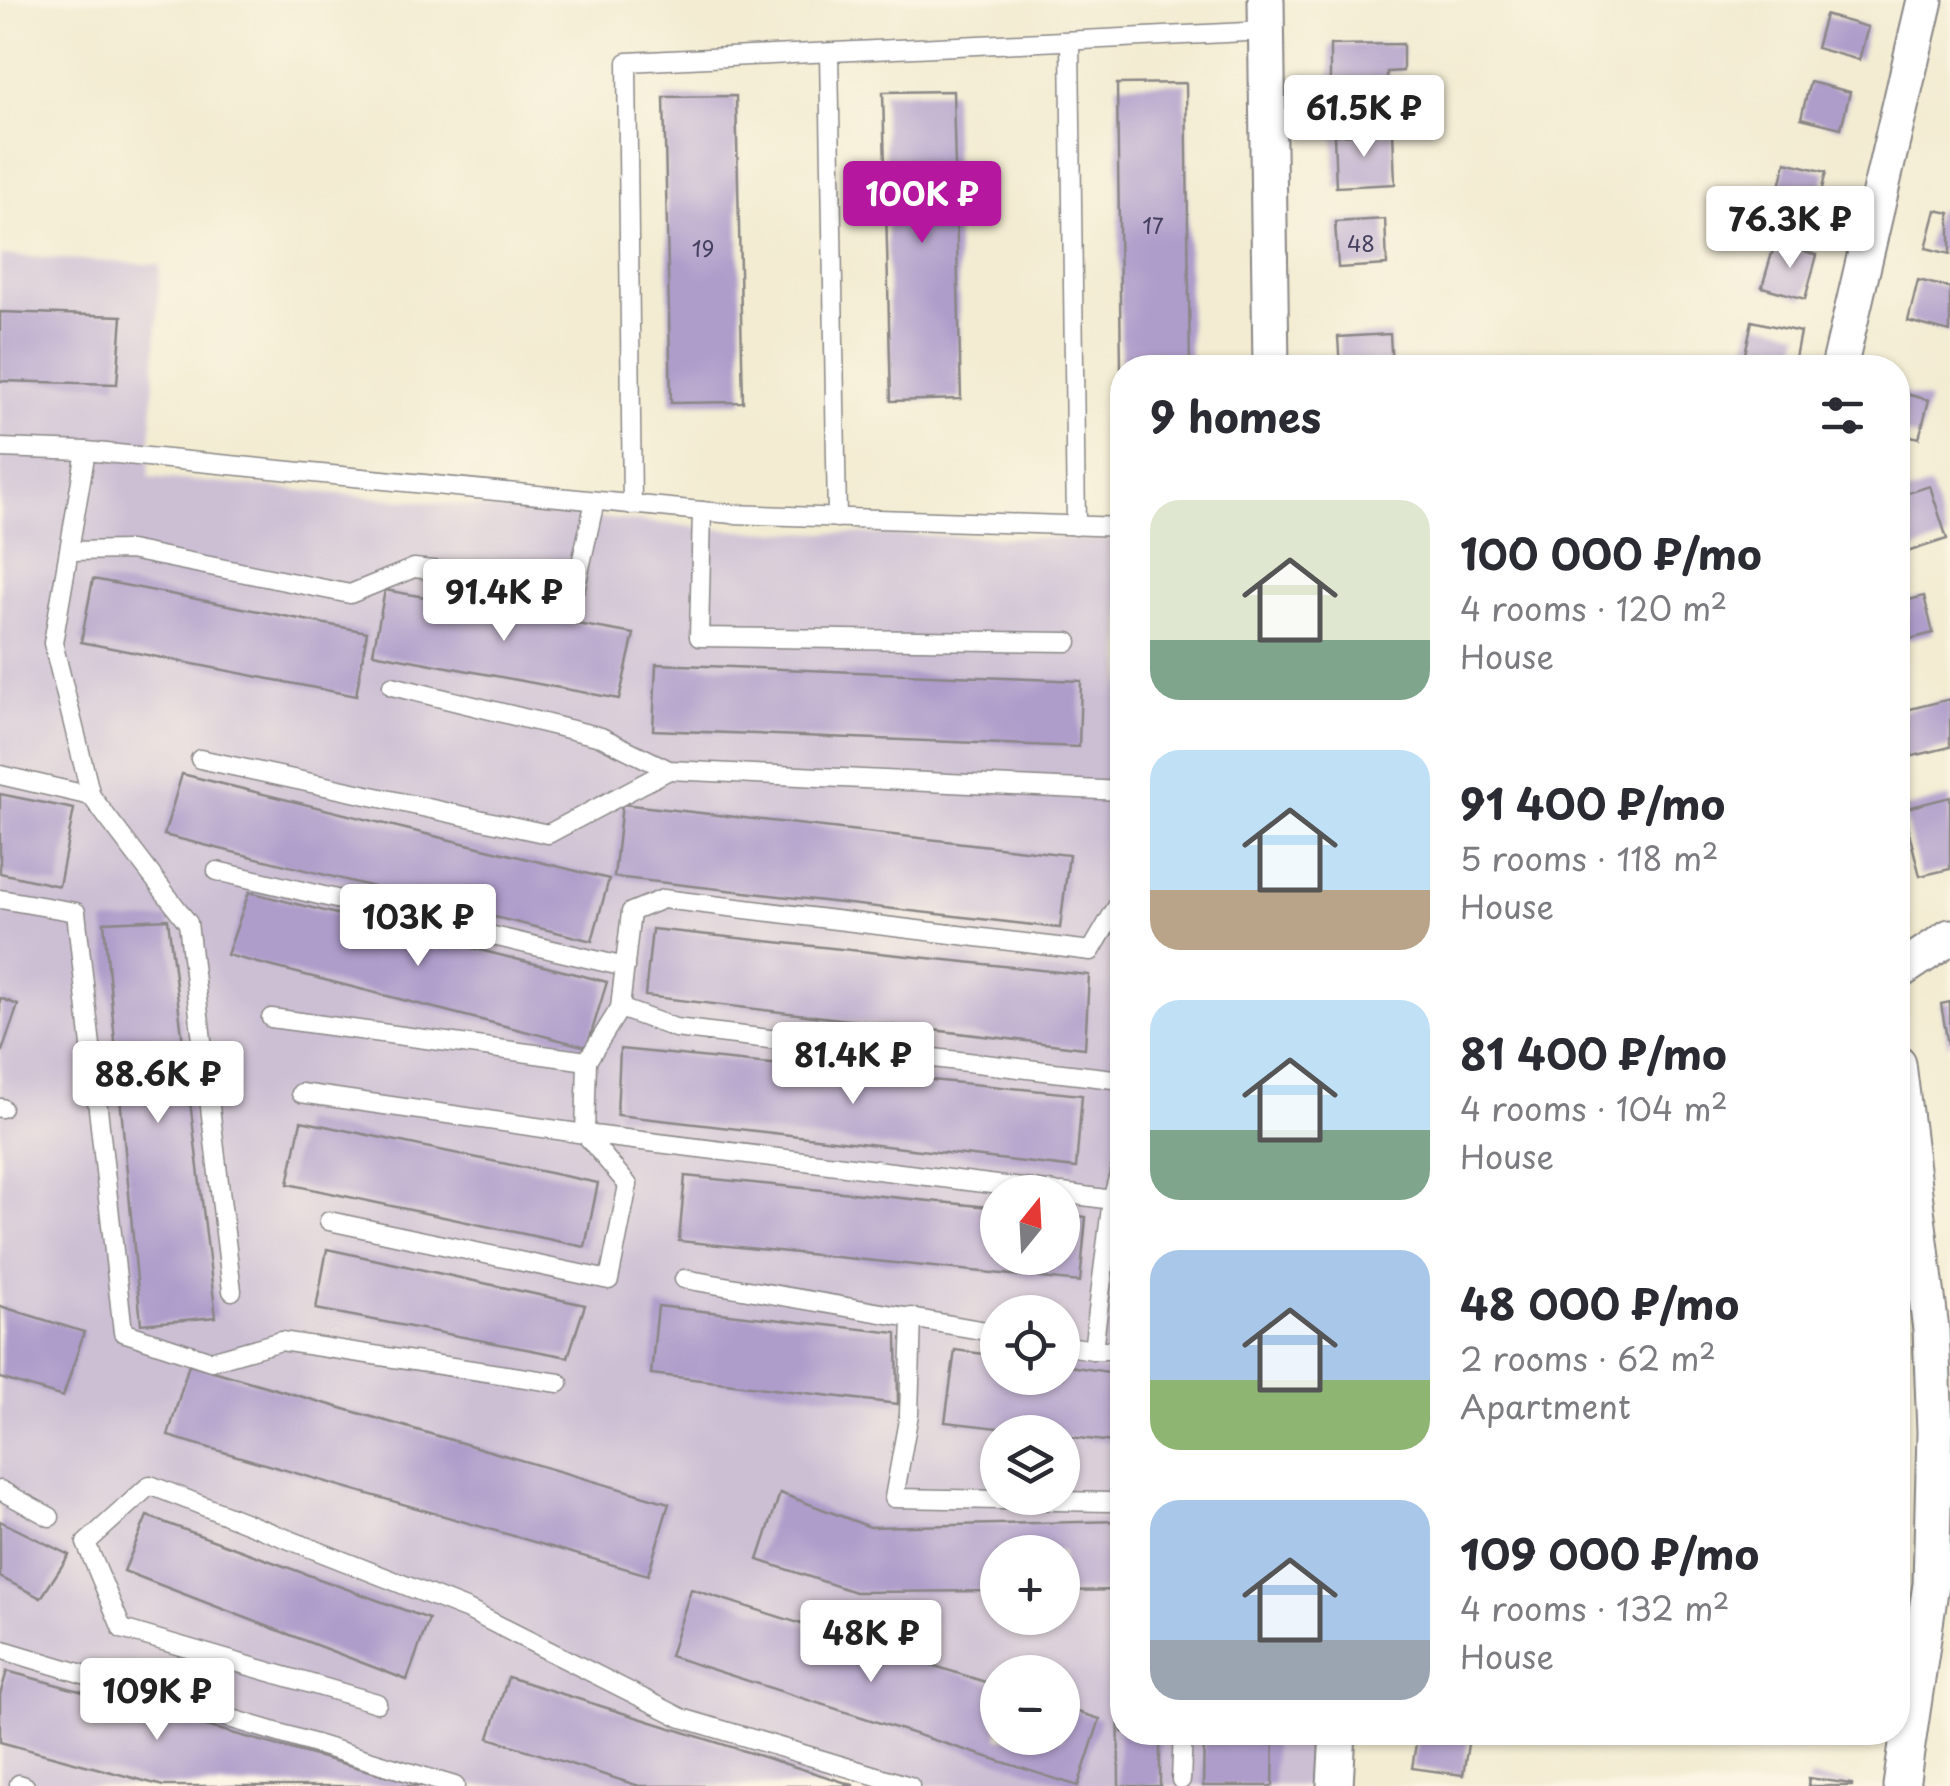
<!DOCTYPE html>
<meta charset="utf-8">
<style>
:root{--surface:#fff;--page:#f2f2f3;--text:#2b2b33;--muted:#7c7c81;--accent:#b5179e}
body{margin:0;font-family:"Playpen Sans",sans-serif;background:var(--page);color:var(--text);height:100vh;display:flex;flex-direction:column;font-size:38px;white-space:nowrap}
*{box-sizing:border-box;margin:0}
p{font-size:32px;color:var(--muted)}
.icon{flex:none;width:55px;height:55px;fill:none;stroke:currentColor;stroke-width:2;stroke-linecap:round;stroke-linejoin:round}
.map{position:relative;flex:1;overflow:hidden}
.drawer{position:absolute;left:1110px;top:355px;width:800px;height:1390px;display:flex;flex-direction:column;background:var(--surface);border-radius:40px;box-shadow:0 2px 8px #0004}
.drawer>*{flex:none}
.needle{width:65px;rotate:18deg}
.fabs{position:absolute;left:980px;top:1175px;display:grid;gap:20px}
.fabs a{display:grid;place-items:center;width:100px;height:100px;border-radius:50%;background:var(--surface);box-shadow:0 2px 8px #0004;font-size:50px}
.price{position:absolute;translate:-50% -85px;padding:0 22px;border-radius:10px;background:#fff;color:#222;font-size:32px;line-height:65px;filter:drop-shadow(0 2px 5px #0008)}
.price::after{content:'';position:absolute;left:50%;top:60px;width:30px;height:22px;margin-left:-15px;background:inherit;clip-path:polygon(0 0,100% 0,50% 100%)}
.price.on{background:var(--accent);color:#fff}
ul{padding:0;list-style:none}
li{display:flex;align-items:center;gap:30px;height:250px;padding:0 40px}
li span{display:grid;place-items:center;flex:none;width:280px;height:200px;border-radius:30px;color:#555}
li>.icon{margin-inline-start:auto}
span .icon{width:120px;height:120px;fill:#fffc;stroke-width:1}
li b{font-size:42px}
h2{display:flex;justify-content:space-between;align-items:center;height:120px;padding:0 40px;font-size:42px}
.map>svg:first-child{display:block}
.industrial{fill:#ccbfd4;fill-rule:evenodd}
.building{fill:#ae9cca}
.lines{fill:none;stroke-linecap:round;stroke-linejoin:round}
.lane-casing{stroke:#8a8786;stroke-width:21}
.street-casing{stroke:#8a8786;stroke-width:39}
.lane{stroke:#fff;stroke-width:18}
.street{stroke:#fff;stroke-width:35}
.labels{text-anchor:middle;stroke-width:10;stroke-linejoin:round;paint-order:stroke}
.number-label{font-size:22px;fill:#45405f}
</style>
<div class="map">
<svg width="1950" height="1786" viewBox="0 0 1950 1786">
<rect width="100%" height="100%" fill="#fcf5e5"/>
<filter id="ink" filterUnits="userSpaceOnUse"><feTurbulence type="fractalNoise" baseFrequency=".01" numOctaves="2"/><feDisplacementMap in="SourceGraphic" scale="20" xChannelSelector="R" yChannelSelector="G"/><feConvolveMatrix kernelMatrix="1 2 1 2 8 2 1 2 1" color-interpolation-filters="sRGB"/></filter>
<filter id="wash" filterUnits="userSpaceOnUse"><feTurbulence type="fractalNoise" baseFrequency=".0048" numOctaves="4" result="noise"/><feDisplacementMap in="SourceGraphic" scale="40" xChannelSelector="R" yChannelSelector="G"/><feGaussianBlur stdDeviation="2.25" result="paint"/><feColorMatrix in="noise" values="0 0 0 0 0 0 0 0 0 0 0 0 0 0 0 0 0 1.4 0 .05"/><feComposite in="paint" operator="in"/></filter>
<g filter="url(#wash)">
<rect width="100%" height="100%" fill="#f3ecd2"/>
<path class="industrial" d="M 0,255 L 160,265 L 149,477 L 742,531 L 1122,540 L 1122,1732 L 1309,1733 L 1310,1786 L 0,1786 ZM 998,1192 L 1062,1192 L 1062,1258 L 998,1258 ZM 998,1312 L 1062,1312 L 1062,1378 L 998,1378 ZM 998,1432 L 1062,1432 L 1062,1498 L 998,1498 ZM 998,1552 L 1062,1552 L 1062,1618 L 998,1618 ZM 998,1672 L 1062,1672 L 1062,1738 L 998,1738 Z"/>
<g id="blocks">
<g class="building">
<polygon points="1825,15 1868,27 1859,60 1816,48"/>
<polygon points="1403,44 1403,71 1387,72 1387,106 1330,106 1330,45"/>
<polygon points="1810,82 1850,92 1841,128 1801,118"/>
<polygon points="1186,83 1190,368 1121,368 1117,84"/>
<polygon points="953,91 961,399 891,401 883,92"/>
<polygon points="736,96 743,402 671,403 664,97"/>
<polygon points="1393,132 1395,184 1336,187 1334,135"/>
<polygon points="1786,162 1826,172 1813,225 1773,215"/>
<polygon points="1936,210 1950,213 1950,254 1926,248"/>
<polygon points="1385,219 1387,265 1338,268 1335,222"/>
<polygon points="1775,243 1817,255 1805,299 1762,287"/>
<polygon points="1918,280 1950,288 1950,332 1908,321"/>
<polygon points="0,312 122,316 117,384 0,381"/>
<polygon points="1752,321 1800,332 1793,368 1742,368"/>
<polygon points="1390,334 1392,368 1340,368 1338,337"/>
<polygon points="1898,392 1929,400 1919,438 1898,433"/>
<polygon points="1930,486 1947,539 1898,555 1898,496"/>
<polygon points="93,579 367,632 356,696 81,642"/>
<polygon points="385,590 634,634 619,699 373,653"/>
<polygon points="1924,596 1933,633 1898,642 1898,603"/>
<polygon points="656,664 1081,681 1079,747 653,730"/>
<polygon points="1950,699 1950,747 1901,759 1898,743 1898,712"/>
<polygon points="182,774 609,879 592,941 164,835"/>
<polygon points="0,794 74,809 59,886 0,873"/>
<polygon points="1950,797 1950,869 1920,876 1903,809"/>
<polygon points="622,804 1069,855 1060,928 614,877"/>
<polygon points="249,892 607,982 587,1047 227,955"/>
<polygon points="168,919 216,1317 141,1324 104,922"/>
<polygon points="652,929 1089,975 1085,1048 645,996"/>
<polygon points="0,998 18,1005 1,1054 0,1054"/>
<polygon points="1950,1002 1950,1044 1948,1045 1941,1004"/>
<polygon points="620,1049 1082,1095 1076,1168 617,1115"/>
<polygon points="301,1121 598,1183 585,1247 288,1184"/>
<polygon points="685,1176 998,1208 998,1258 1062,1258 1062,1214 1086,1217 1080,1282 679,1241"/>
<polygon points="327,1249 585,1305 568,1357 316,1309"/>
<polygon points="0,1306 84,1332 63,1397 0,1378"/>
<polygon points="658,1306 897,1333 898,1404 651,1374"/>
<polygon points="955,1350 998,1356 998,1378 1062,1378 1062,1365 1122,1374 1122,1443 1062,1436 1062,1432 1034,1432 945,1422"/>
<polygon points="189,1364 669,1503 648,1575 168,1436"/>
<polygon points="780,1493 870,1527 1122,1521 1122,1590 1062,1591 1062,1552 998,1552 998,1591 855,1592 758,1560"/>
<polygon points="147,1516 429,1619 407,1680 124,1571"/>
<polygon points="0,1521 69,1555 41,1598 0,1577"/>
<polygon points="691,1589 998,1686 998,1738 1062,1738 1062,1707 1100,1719 1078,1786 670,1656"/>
<polygon points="1118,1649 1122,1649 1122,1732 1160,1732 1160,1786 1119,1786"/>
<polygon points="7,1671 421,1785 421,1786 163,1786 0,1742 0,1695"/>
<polygon points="508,1677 853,1785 853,1786 639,1786 489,1738"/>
<polygon points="1204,1732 1274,1732 1273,1786 1203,1786"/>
<polygon points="1418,1732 1469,1738 1463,1775 1412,1768"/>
<polygon points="1816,1732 1862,1732 1861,1741"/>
<polygon points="1809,1778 1852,1784 1852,1786 1808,1786"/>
</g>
</g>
</g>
<g filter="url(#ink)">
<use href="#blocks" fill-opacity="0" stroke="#8a8786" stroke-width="2.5"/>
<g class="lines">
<g class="lane-casing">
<g id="lane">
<polyline points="1070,41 1076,526"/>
<polyline points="829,53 837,518"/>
<polyline points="0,448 86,451 732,514 1122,527"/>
<polyline points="86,451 53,643 91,796 188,923 232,1291"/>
<polyline points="632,505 627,62 1267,31"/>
<polyline points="702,511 699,637 1068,642"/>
<polyline points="69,551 130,550 350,594 414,568 576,586 595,501"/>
<polyline points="392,686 601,737 669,770 1122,791"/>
<polyline points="200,759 548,834 669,770"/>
<polyline points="0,775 91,796"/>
<polyline points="217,871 625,967"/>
<polyline points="0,899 76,912 123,1332 211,1361 281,1341 559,1383"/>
<polyline points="620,1008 675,1028 1122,1080"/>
<polyline points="271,1018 587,1061"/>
<polyline points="301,1093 585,1134 1055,1192"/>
<polyline points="0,1108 2,1108"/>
<polyline points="1122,1163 1112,1200 1093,1350 1122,1350"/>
<polyline points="1062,1193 1112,1200"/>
<polyline points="329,1221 609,1280 628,1185 585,1134 587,1061 620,1008 631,912 663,899 1091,951 1122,898"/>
<polyline points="684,1279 998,1333"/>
<polyline points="912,1317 909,1414 894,1498 1109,1502"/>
<polyline points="1062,1345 1093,1350"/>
<polyline points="0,1490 50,1517"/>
<polyline points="0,1649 455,1786"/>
<polyline points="377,1703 122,1629 86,1543 150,1485 468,1610 682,1718 910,1786"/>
<polyline points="1181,1780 1183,1732"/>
<polyline points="19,1784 25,1786"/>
</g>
</g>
<g class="street-casing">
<g id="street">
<polyline points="1266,0 1271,368"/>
<polyline points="1839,368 1925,0"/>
<polyline points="1898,972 1950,937"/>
<polyline points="1898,1064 1931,1330 1935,1432 1931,1584 1901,1786"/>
<polyline points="1335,1786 1338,1732"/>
</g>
</g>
<use href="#lane" class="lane"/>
<use href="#street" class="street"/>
</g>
</g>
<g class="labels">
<g class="number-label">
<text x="1153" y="234">17</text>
<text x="1361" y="252">48</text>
<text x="703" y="257">19</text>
</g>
</g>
</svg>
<div class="fabs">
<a><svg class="needle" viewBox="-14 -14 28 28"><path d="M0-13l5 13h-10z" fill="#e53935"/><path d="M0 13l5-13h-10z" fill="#7c7c81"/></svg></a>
<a><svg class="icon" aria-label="locate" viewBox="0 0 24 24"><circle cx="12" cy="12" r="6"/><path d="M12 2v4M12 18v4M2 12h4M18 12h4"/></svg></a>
<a><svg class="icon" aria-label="layers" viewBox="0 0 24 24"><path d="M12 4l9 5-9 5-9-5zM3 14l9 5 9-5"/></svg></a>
<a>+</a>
<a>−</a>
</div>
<b class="price" style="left:1364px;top:160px">61.5K ₽</b>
<b class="price on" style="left:922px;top:246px">100K ₽</b>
<b class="price" style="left:1790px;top:271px">76.3K ₽</b>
<b class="price" style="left:504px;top:644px">91.4K ₽</b>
<b class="price" style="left:418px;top:969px">103K ₽</b>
<b class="price" style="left:853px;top:1107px">81.4K ₽</b>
<b class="price" style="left:158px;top:1126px">88.6K ₽</b>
<b class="price" style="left:871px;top:1685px">48K ₽</b>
<b class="price" style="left:157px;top:1743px">109K ₽</b>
<section class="drawer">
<h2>9 homes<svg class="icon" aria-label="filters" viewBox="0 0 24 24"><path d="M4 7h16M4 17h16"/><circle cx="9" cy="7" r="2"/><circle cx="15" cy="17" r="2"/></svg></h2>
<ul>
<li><span style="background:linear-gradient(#dfe7d0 70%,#7fa58c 0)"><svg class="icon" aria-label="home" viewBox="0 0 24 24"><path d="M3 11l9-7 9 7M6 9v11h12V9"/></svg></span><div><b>100 000 ₽/mo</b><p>4 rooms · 120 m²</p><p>House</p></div></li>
<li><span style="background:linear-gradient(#bfe0f5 70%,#b9a48a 0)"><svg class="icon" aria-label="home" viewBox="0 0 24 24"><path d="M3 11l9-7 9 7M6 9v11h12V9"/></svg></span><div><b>91 400 ₽/mo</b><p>5 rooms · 118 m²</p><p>House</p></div></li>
<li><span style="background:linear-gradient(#bfe0f5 65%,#7fa58c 0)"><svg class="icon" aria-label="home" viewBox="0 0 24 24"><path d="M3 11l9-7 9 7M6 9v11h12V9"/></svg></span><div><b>81 400 ₽/mo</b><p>4 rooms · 104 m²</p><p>House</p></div></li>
<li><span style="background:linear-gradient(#a9c7e8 65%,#8fb573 0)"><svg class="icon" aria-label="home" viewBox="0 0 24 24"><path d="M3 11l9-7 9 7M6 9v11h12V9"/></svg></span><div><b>48 000 ₽/mo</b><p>2 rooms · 62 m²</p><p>Apartment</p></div></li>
<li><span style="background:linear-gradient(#a9c7e8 70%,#9aa5b1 0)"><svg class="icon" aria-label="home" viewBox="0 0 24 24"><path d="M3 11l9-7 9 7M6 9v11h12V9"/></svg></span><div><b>109 000 ₽/mo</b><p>4 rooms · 132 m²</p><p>House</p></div></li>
</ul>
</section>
</div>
